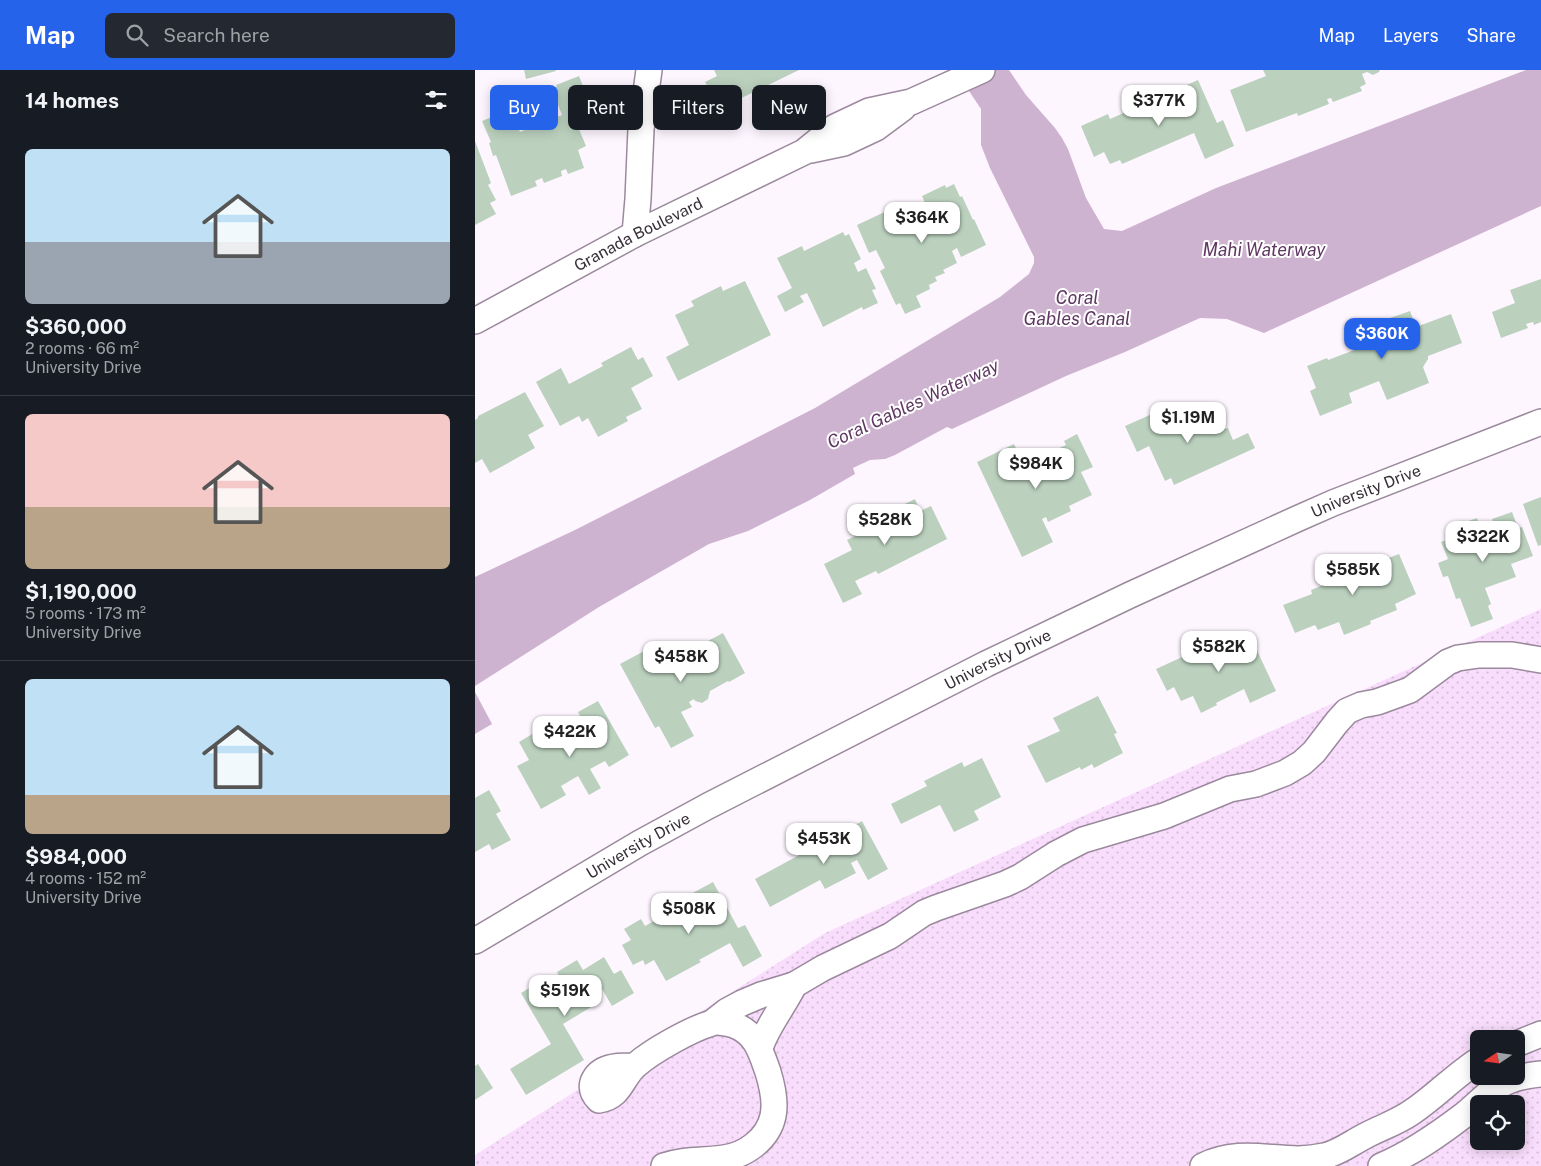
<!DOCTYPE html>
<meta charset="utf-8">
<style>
:root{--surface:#171b24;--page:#242831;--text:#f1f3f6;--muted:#9ea1a6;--line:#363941;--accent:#2563eb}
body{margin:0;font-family:"Public Sans",sans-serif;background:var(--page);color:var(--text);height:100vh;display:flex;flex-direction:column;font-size:19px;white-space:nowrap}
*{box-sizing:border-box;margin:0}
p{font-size:16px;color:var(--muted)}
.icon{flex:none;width:28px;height:28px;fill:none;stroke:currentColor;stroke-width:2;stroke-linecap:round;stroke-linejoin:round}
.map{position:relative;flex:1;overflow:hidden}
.side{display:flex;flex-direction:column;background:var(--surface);width:475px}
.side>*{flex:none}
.top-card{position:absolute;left:15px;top:15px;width:475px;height:45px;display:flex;gap:10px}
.needle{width:32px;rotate:257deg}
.buttons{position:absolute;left:995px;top:960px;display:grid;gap:10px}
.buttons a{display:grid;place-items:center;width:55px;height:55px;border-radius:8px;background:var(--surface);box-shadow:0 2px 12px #0003;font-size:25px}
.price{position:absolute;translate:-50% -42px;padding:0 11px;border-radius:10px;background:#fff;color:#222;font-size:16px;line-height:32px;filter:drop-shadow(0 1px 2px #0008)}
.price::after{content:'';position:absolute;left:50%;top:30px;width:15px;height:11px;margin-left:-8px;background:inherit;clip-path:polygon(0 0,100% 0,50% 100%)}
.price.current{background:var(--accent);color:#fff}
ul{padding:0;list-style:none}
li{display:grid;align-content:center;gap:10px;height:265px;padding:0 25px}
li+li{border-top:1px solid var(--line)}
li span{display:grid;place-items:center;height:155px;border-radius:8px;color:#555}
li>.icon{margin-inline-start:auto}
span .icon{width:90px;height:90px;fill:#fffc;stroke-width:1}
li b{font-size:21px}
h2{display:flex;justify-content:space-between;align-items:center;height:60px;padding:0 25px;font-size:21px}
.chip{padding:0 18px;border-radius:8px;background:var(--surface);box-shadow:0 2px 12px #0003;font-size:18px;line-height:45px}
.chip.current{background:var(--accent);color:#fff}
header{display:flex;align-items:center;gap:30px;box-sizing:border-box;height:70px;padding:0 25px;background:var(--accent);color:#fff}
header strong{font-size:24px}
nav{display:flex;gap:28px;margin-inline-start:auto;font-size:18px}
.search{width:350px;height:45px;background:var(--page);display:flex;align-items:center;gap:12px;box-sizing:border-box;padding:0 18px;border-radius:8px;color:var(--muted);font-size:19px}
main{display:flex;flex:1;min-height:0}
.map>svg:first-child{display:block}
.grass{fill:url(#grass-dots);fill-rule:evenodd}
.water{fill:#ceb3d1}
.building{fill:#bbd1be}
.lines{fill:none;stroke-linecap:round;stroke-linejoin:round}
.minor-casing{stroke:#9b899d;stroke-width:28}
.minor{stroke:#fff;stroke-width:25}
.labels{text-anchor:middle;stroke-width:4;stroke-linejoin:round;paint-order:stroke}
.street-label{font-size:16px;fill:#372f37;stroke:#fff}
.water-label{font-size:18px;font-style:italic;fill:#5e3862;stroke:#fff}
</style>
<header>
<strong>Map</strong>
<div class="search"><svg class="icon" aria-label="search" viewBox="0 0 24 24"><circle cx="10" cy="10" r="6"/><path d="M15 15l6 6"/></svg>Search here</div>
<nav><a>Map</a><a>Layers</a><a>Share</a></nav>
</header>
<main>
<section class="side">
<h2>14 homes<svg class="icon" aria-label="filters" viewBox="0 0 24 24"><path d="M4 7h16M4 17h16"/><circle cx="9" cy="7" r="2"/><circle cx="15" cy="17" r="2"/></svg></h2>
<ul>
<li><span style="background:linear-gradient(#bfe0f5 60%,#9aa5b1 0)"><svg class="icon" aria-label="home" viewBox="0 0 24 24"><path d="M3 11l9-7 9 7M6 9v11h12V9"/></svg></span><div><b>$360,000</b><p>2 rooms · 66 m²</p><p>University Drive</p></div></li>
<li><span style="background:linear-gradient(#f6c9c9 60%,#b9a48a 0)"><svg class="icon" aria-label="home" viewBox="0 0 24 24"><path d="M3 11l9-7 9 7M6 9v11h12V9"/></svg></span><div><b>$1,190,000</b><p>5 rooms · 173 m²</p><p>University Drive</p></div></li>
<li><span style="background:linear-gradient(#bfe0f5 75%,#b9a48a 0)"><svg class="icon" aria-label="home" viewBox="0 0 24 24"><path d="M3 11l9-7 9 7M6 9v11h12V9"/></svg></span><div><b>$984,000</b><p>4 rooms · 152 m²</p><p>University Drive</p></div></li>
</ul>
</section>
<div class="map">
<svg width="1066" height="1096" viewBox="0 0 1066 1096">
<defs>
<pattern id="grass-dots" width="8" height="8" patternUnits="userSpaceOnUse" patternTransform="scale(1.25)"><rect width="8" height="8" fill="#f9ddfc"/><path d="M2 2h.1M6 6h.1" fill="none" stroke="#d6bed9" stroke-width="1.8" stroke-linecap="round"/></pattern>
</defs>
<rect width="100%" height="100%" fill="#fef6ff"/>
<path class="grass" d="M 1066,539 L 1066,1096 L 0,1096 L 0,1085 L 350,863 ZM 1004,969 L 1041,969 L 1041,1006 L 1004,1006 ZM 1004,1034 L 1041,1034 L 1041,1071 L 1004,1071 Z"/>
<g class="water">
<polygon points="480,0 534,0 551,25 580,58 587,68 593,79 611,128 629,159 647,161 741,118 1051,0 1066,0 1066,136 789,263 752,249 725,248 650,282 591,306 477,359 472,357 420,385 410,389 395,390 378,398 380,404 335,430 273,461 234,474 124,537 0,616 0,507 100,460 340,338 525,227 554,204 559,193 559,187 515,98 506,75 506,39"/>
<polygon points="0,622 17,654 0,664"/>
</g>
<g class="building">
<polygon points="49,0 81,0 81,1 51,9"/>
<polygon points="239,0 324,0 244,39 230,12 242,6"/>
<polygon points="788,0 905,0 904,2 898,5 892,2 887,4 891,14 885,17 887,21 858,32 856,28 852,29 854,34 823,46 822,43 771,62 755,20 791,6"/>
<polygon points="104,6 112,26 107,28 112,42 99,47 111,76 103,80 109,98 93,104 91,99 86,101 87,106 69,113 67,108 60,111 62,116 36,126 21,85 18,86 14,73 16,72 7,51 19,46 18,43 35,37 45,62 87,45 77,19 82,17 81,15"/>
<polygon points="723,10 742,53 748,50 759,76 730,89 719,63 647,94 645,90 635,94 629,82 619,87 606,56 633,44 635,49"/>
<polygon points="0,71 16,113 13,115 21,130 15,133 21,144 0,155"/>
<polygon points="479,114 485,127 487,126 498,150 499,149 511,175 486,187 482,178 477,181 482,193 468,200 470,203 460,207 462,211 454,215 455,219 441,226 446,237 430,244 425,233 421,235 405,201 410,198 401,180 394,183 382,155 416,139 423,154 453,140 447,126 470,115 471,118"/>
<polygon points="368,162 370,166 374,164 386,189 379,193 383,202 391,198 401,219 397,220 403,233 388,240 387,237 348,257 332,223 325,226 329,232 310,242 302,226 317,218 302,188 327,176 329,181"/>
<polygon points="1066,209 1066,252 1059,255 1058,252 1051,254 1053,258 1026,268 1017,242 1040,233 1035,220"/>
<polygon points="270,211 296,265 203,311 191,287 214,275 200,245 219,236 216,231 246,216 248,221"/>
<polygon points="935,241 941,257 976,244 987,273 953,286 953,289 948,297 954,313 912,330 904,311 874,323 877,333 845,346 835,321 841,318 832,296 852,288 853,290 882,279 876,263 896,255 898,259 916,251 915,248"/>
<polygon points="156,277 163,290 168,287 178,306 156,318 167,339 151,347 153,351 123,367 113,348 107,352 104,346 85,356 61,312 86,298 94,314 128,296 126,293"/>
<polygon points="50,322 69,356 53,365 60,378 15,403 7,389 0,393 0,350 3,348 3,346"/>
<polygon points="738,336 749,359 753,358 758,370 773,363 780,378 699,415 696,408 690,411 674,376 662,382 650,356 677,344 683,357 719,341 721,344"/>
<polygon points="602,364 618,397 606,402 617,425 594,436 596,441 573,452 571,447 567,449 578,472 547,487 502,392 539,374 549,395 591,375 589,371"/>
<polygon points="1066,427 1066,475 1063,476 1048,434"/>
<polygon points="440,429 445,441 456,436 472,469 403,504 401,501 380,511 387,524 368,533 349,494 377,480 372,470 400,456 397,450"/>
<polygon points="1037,442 1043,458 1047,457 1058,486 1036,494 1041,507 1010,518 1016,534 1013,536 1018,549 996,557 985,528 981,529 973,506 968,507 963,493 973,489 966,472 989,464 991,470 994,469 988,453 1002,448 1007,464 1020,459 1017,449"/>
<polygon points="924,484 941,524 920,534 922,540 895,551 896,554 869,565 864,552 843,560 840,555 820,563 808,535 837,524 836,520 863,509 857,495 879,486 885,499"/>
<polygon points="248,563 270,603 254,612 253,611 235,621 233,629 227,633 220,631 219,629 214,632 217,637 206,642 219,666 196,678 184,656 180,658 145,594 171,580 178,594 210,577 212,582"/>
<polygon points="769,563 775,576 779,574 801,621 775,633 769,619 741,633 742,635 726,643 718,626 706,631 699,617 692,621 681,599 753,566 755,570"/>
<polygon points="623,626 642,663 639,664 648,683 619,698 617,694 606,700 605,697 571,713 552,676 585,661 578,648"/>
<polygon points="123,631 154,685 134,697 130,691 115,699 126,718 114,725 103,706 86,716 91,725 66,739 42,696 54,690 44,672 64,660 73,675 95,663 104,678 118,670 103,642"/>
<polygon points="507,688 526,727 499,741 504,750 479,762 465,735 426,754 416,734 452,716 449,711 487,692 489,697"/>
<polygon points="14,720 26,741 21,744 36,770 17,780 14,774 0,782 0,728"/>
<polygon points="387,751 413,799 393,810 382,790 376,793 381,803 350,819 345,810 295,837 280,809"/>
<polygon points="238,812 263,858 270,855 287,886 268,897 255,873 224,890 226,892 191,911 179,890 170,895 168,890 158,895 147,875 156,870 149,859 166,849 170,856 179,851 176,847 195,838 199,845 208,840 203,831"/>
<polygon points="129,887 139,904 146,900 159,923 137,936 127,919 121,923 126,931 88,954 109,990 51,1025 35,999 76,974 46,923 71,908 73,912 84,906 82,902 102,890 108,900"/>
<polygon points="3,994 18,1018 0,1030 0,996"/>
</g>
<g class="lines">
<g class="minor-casing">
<g id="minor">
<polyline points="336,80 369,73 401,58 428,38"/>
<polyline points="160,164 163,129 166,59 174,0"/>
<path id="s1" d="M 0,251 L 160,164 L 329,82 L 360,57 L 394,41 L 436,32 L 507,0"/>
<path id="s2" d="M 0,871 L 165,773 L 233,736 L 511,594 L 655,525 L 824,448 L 858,433 L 1066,352"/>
<polyline points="238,952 252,941 267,933 286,925 319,915 348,898 415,866 449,843 461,838 530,814 545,807 581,784 608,770 689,746 755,719 781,714 810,703 827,693 839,682 862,652 872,641 886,635 902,632 935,620 973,592 983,588 1004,585 1037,585 1066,590"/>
<polyline points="1041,974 1066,964"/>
<path d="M 285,978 C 292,956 309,936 319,915"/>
<path d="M 160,996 C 144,996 125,995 118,1012 C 116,1019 119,1025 124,1030 C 146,1027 146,1008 161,995 C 177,981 216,959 237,953 C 242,951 253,953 259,955 C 281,963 286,982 293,1002 C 297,1015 301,1032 298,1046 C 293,1069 271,1085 249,1088 C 229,1091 208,1089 189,1096"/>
<path d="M 728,1096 C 770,1075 808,1096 849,1086 C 864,1083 876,1073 890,1066 C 905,1058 923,1052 937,1042 C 961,1026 980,1005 1004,990"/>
<path d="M 906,1096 C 936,1084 964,1064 989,1045 C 1005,1032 1019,1015 1039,1009 C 1048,1006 1057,1005 1066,1004"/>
</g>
</g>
<use href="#minor" class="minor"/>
</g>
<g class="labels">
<g class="street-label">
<text dy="6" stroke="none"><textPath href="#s1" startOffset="185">Granada Boulevard</textPath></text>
<text dy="6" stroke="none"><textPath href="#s2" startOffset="999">University Drive</textPath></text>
<text dy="6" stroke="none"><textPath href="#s2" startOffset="594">University Drive</textPath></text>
<text dy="6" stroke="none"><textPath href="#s2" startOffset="189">University Drive</textPath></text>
</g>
<g class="water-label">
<text x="789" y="186">Mahi Waterway</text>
<text x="602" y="234">Coral<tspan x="602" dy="21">Gables Canal</tspan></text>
<text transform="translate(438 334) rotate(-25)" y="6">Coral Gables Waterway</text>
</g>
</g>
</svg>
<div class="buttons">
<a><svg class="needle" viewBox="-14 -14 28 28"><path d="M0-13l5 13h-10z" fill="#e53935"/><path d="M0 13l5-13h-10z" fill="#9ea1a6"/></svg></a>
<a><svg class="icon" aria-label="locate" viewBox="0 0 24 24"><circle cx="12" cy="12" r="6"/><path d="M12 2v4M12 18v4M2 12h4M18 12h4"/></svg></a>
</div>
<b class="price" style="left:684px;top:57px">$377K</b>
<b class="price" style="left:447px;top:174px">$364K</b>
<b class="price current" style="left:907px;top:290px">$360K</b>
<b class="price" style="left:713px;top:374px">$1.19M</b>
<b class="price" style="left:561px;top:420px">$984K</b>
<b class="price" style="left:410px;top:476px">$528K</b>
<b class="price" style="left:1008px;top:493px">$322K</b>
<b class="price" style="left:878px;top:526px">$585K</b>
<b class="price" style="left:744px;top:603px">$582K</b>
<b class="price" style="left:206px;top:613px">$458K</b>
<b class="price" style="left:95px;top:688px">$422K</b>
<b class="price" style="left:349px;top:795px">$453K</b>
<b class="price" style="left:214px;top:865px">$508K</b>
<b class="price" style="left:90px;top:947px">$519K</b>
<div class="top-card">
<a class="chip current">Buy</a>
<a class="chip">Rent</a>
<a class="chip">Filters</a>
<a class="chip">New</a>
</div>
</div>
</main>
